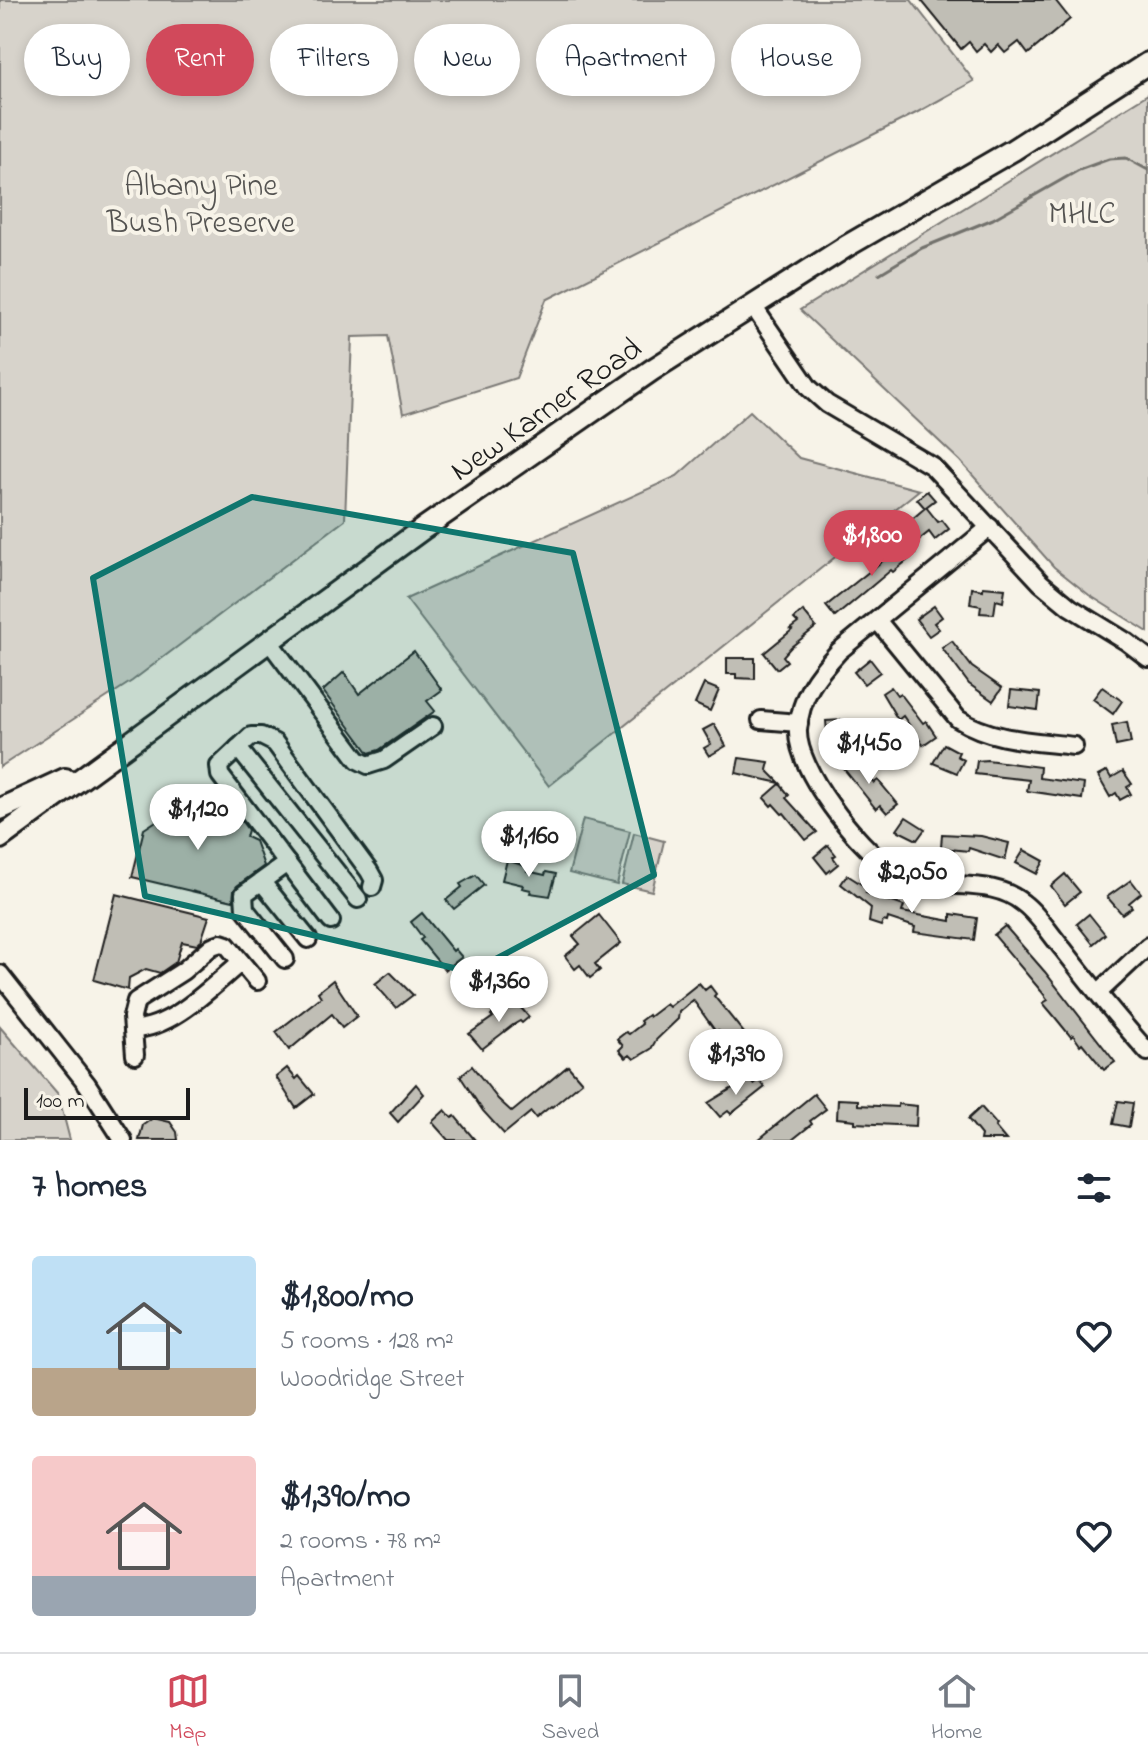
<!DOCTYPE html>
<meta charset="utf-8">
<style>
:root{--surface:#fff;--page:#f2f2f3;--text:#1f2937;--muted:#747a83;--line:#e0e1e3;--accent:#d1495b}
body{margin:0;font-family:"Indie Flower",sans-serif;background:var(--page);color:var(--text);height:100vh;display:flex;flex-direction:column;font-size:30px;white-space:nowrap}
*{box-sizing:border-box;margin:0}
p{font-size:26px;color:var(--muted)}
.icon{flex:none;width:44px;height:44px;fill:none;stroke:currentColor;stroke-width:2;stroke-linecap:round;stroke-linejoin:round}
.map{position:relative;height:1140px;overflow:hidden}
.sheet{display:flex;flex-direction:column;background:var(--surface);flex:1}
.sheet>*{flex:none}
.hud{position:absolute;left:24px;top:24px;width:1100px;height:72px;display:flex;gap:16px}
.scale{position:absolute;left:24px;bottom:20px;width:166px;box-sizing:border-box;padding-left:8px;border:4px solid #1c1c1c;border-top:0;font-size:22px;line-height:28px;white-space:nowrap;color:#1c1c1c;-webkit-text-stroke:6px #f7f3e8;paint-order:stroke}
.price{position:absolute;translate:-50% -68px;padding:0 18px;border-radius:28px;background:#fff;color:#222;font-size:26px;line-height:52px;filter:drop-shadow(0 2px 4px #0008)}
.price::after{content:'';position:absolute;left:50%;top:48px;width:24px;height:18px;margin-left:-12px;background:inherit;clip-path:polygon(0 0,100% 0,50% 100%)}
.price.current{background:var(--accent);color:#fff}
ul{padding:0;list-style:none}
li{display:flex;align-items:center;gap:24px;height:200px;padding:0 32px}
li span{display:grid;place-items:center;flex:none;width:224px;height:160px;border-radius:8px;color:#555}
li>.icon{margin-inline-start:auto}
span .icon{width:96px;height:96px;fill:#fffc;stroke-width:1}
li b{font-size:34px}
h2{display:flex;justify-content:space-between;align-items:center;height:96px;padding:0 32px;font-size:34px}
.tag{padding:0 28px;border-radius:36px;background:var(--surface);box-shadow:0 4px 12px #0003;font-size:28px;line-height:72px}
.tag.current{background:var(--accent);color:#fff}
.dock{display:flex;justify-content:space-around;align-items:center;height:112px;border-top:2px solid var(--line);background:var(--surface);font-size:22px;color:var(--muted)}
.dock a{display:grid;justify-items:center;gap:4px}
.dock .current{color:var(--accent)}
.map>svg:first-child{display:block}
.green{fill:#d7d3cb;stroke:#7a7874;stroke-width:2}
.lines{fill:none;stroke-linecap:round;stroke-linejoin:round}
.stream{stroke:#72716c;stroke-width:3}
.building{fill:#c0beb5;stroke:#1c1c1c;stroke-width:2}
.minor-casing{stroke:#1c1c1c;stroke-width:22}
.major-casing{stroke:#1c1c1c;stroke-width:26}
.minor{stroke:#f7f3e8;stroke-width:16}
.major{stroke:#f7f3e8;stroke-width:20}
.marked{fill:#0f766e;fill-opacity:0.2;stroke:#0f766e;stroke-width:6;stroke-linejoin:round}
.labels{text-anchor:middle;stroke-width:8;stroke-linejoin:round;paint-order:stroke}
.park-label{font-size:32px;fill:#545351;stroke:#f7f3e8}
.street-label{font-size:32px;fill:#1c1c1c;stroke:#f7f3e8}
</style>
<div class="map">
<svg width="1148" height="1140" viewBox="0 0 1148 1140">
<rect width="100%" height="100%" fill="#f7f3e8"/>
<filter id="ink" filterUnits="userSpaceOnUse"><feTurbulence type="fractalNoise" baseFrequency=".0125" numOctaves="2"/><feDisplacementMap in="SourceGraphic" scale="16" xChannelSelector="R" yChannelSelector="G"/><feConvolveMatrix kernelMatrix="1 2 1 2 8 2 1 2 1" color-interpolation-filters="sRGB"/></filter>
<g filter="url(#ink)">
<g class="green">
<polygon points="0,0 911,0 974,81 916,113 546,300 516,378 403,414 388,336 352,337 345,520 132,681 0,767"/>
<polygon points="1148,94 1148,632 1089,595 1054,567 960,461 800,310"/>
<polygon points="750,411 799,458 919,490 549,786 406,599 677,476"/>
<polygon points="583,819 630,831 617,885 569,873"/>
<polygon points="634,833 664,841 652,891 622,884"/>
<polygon points="0,1027 58,1094 70,1140 0,1140"/>
</g>
<g class="lines">
<polyline class="stream" points="879,274 922,248 993,219 1079,170 1109,159 1126,158 1148,170"/>
</g>
<g class="building">
<polygon points="921,0 1055,0 1070,19 1028,54 1019,42 1005,53 998,45 991,52 984,44 976,51 969,42 961,49"/>
<polygon points="927,491 935,500 926,507 938,522 942,520 949,529 935,540 929,532 919,540 910,528 915,525 911,520 925,508 917,499"/>
<polygon points="906,542 915,554 893,572 891,570 835,617 826,606 890,555 885,550 894,543 898,549"/>
<polygon points="983,587 1005,589 1003,602 996,600 994,614 980,613 981,606 970,604 972,588 983,590"/>
<polygon points="934,606 942,617 934,623 939,629 929,636 916,619"/>
<polygon points="803,611 816,627 791,647 783,656 787,661 777,669 764,653 792,630 790,629 798,623 794,619"/>
<polygon points="952,641 972,667 1002,688 993,701 969,684 942,648"/>
<polygon points="414,651 442,690 427,701 435,711 379,750 369,753 323,691 344,672 359,694"/>
<polygon points="727,658 755,658 755,679 736,678 736,674 727,674"/>
<polygon points="870,659 880,672 864,684 854,672"/>
<polygon points="704,684 719,690 710,711 695,704"/>
<polygon points="891,687 897,695 900,693 923,723 926,721 936,736 923,745 903,716 898,720 882,693"/>
<polygon points="1102,687 1122,701 1113,714 1093,699"/>
<polygon points="1011,690 1040,693 1038,710 1009,706"/>
<polygon points="842,720 843,742 828,743 826,721"/>
<polygon points="1127,722 1131,743 1116,746 1112,725"/>
<polygon points="714,724 726,746 709,756 704,748 711,744 703,730"/>
<polygon points="944,744 959,752 957,756 964,760 957,773 933,763"/>
<polygon points="851,755 874,783 878,780 898,804 887,813 880,805 876,809 840,764"/>
<polygon points="739,758 769,762 767,770 780,783 736,773"/>
<polygon points="987,760 1040,767 1039,778 1084,784 1082,799 1027,791 1029,780 975,774 977,761"/>
<polygon points="1107,771 1111,778 1123,771 1132,784 1127,787 1131,794 1120,800 1116,793 1110,797 1098,776"/>
<polygon points="780,784 789,795 786,798 817,832 806,840 784,813 782,814 773,804 771,806 764,798"/>
<polygon points="185,802 240,819 248,830 246,837 255,841 264,866 237,886 234,890 233,901 132,877 144,829"/>
<polygon points="906,817 925,829 917,840 897,830"/>
<polygon points="942,834 981,836 1009,843 1005,860 969,848 968,851 941,848"/>
<polygon points="828,845 836,855 833,857 838,864 827,873 814,857"/>
<polygon points="1024,850 1044,861 1037,874 1016,863"/>
<polygon points="507,860 528,867 527,871 545,875 546,872 556,874 550,896 530,893 531,890 522,888 523,885 502,880"/>
<polygon points="1065,874 1080,892 1065,904 1051,886"/>
<polygon points="476,875 484,885 454,909 446,900 462,887 460,884"/>
<polygon points="847,875 869,889 866,893 904,906 902,912 951,921 951,914 977,918 974,940 914,932 915,927 888,918 887,922 883,921 881,926 869,922 871,908 841,884"/>
<polygon points="1131,880 1141,893 1129,903 1132,907 1122,914 1107,897"/>
<polygon points="116,894 209,917 201,941 197,945 182,942 176,962 160,973 146,969 129,978 128,990 94,980"/>
<polygon points="422,913 453,951 455,949 462,957 445,970 420,940 423,938 411,922"/>
<polygon points="1089,914 1105,934 1093,944 1077,924"/>
<polygon points="599,915 621,943 595,964 600,970 590,978 580,965 575,969 565,956 580,944 573,936"/>
<polygon points="1005,926 1045,972 1115,1062 1104,1070 1082,1043 1080,1045 1073,1035 1071,1037 1054,1016 1043,1003 1048,1000 1041,991 994,935"/>
<polygon points="390,972 413,995 396,1008 375,984"/>
<polygon points="333,980 357,1016 342,1028 332,1014 289,1050 276,1032 321,997 318,992"/>
<polygon points="699,983 705,990 710,986 716,994 714,996 744,1033 742,1035 752,1051 743,1059 738,1053 735,1056 727,1046 730,1044 718,1030 716,1032 693,1000 679,1012 678,1019 656,1040 651,1049 634,1059 630,1055 626,1058 619,1050 623,1046 617,1039 626,1032 629,1034 642,1024 640,1021 648,1015 649,1017 666,1004 669,1007"/>
<polygon points="515,1001 529,1017 522,1023 520,1021 513,1025 482,1049 469,1034 493,1017 491,1015 499,1008 506,1004 508,1007"/>
<polygon points="472,1066 498,1099 512,1112 568,1066 582,1082 552,1107 551,1106 536,1118 531,1112 504,1134 483,1111 460,1076"/>
<polygon points="287,1068 296,1079 299,1076 314,1094 296,1108 276,1077"/>
<polygon points="749,1078 754,1084 759,1080 765,1087 731,1114 728,1111 720,1117 708,1103"/>
<polygon points="416,1084 424,1094 398,1122 390,1113"/>
<polygon points="814,1094 826,1109 810,1121 812,1124 792,1140 758,1140"/>
<polygon points="838,1099 858,1100 858,1105 898,1107 898,1104 917,1106 916,1126 855,1123 855,1120 837,1118"/>
<polygon points="1118,1101 1133,1103 1129,1127 1113,1124"/>
<polygon points="981,1107 997,1125 995,1127 1006,1140 980,1140 981,1135 968,1119"/>
<polygon points="445,1110 452,1118 455,1116 475,1140 448,1140 432,1122"/>
<polygon points="153,1118 170,1122 177,1132 178,1140 139,1140 143,1125"/>
</g>
<g class="lines">
<g class="minor-casing">
<g id="minor">
<polyline points="753,306 809,388 827,404 932,466 1041,583 1070,607 1127,642 1148,658"/>
<path d="M 990,527 L 839,651 C 817,675 800,696 798,730 C 796,769 858,847 890,868 C 898,873 909,877 918,880 C 952,890 993,878 1023,903 C 1039,915 1050,934 1063,949 C 1090,984 1118,1019 1148,1052"/>
<path d="M 877,620 L 958,719 C 993,741 1034,741 1074,746"/>
<polyline points="268,640 358,760 368,765 384,760 433,726"/>
<polyline points="761,720 799,723"/>
<polyline points="238,748 358,899"/>
<polyline points="262,882 308,939"/>
<polyline points="331,921 220,775 219,766 251,736 261,736 275,743 369,871 374,880 372,887"/>
<polyline points="285,959 245,909 244,894 287,863"/>
<polyline points="0,974 87,1084 123,1140"/>
<polyline points="1098,993 1148,946"/>
<path d="M 133,1029 C 172,1029 212,986 241,962"/>
<polyline points="135,1055 132,1017 136,1001 183,971 212,946 221,943 227,945 257,981"/>
</g>
</g>
<g class="major-casing">
<g id="major">
<polyline points="0,809 65,779"/>
<polyline points="0,838 424,528 652,370 847,246 1013,150 1148,63"/>
</g>
</g>
<use href="#minor" class="minor"/>
<use href="#major" class="major"/>
</g>
</g>
<path class="marked" d="M 252,497 L 573,553 L 654,875 L 471,972 L 145,896 L 93,578 Z"/>
<g class="labels">
<g class="park-label">
<text x="201" y="195">Albany Pine<tspan x="201" dy="37">Bush Preserve</tspan></text>
<text x="1082" y="223">MHLC</text>
</g>
<g class="street-label">
<text transform="translate(545 408) rotate(-35)" y="11">New Karner Road</text>
</g>
</g>
</svg>
<div class="scale">100 m</div>
<b class="price current" style="left:872px;top:578px">$1,800</b>
<b class="price" style="left:869px;top:786px">$1,450</b>
<b class="price" style="left:198px;top:852px">$1,120</b>
<b class="price" style="left:529px;top:879px">$1,160</b>
<b class="price" style="left:912px;top:915px">$2,050</b>
<b class="price" style="left:499px;top:1024px">$1,360</b>
<b class="price" style="left:736px;top:1097px">$1,390</b>
<div class="hud">
<a class="tag">Buy</a>
<a class="tag current">Rent</a>
<a class="tag">Filters</a>
<a class="tag">New</a>
<a class="tag">Apartment</a>
<a class="tag">House</a>
</div>
</div>
<section class="sheet">
<h2>7 homes<svg class="icon" aria-label="filters" viewBox="0 0 24 24"><path d="M4 7h16M4 17h16"/><circle cx="9" cy="7" r="2"/><circle cx="15" cy="17" r="2"/></svg></h2>
<ul>
<li><span style="background:linear-gradient(#bfe0f5 70%,#b9a48a 0)"><svg class="icon" aria-label="home" viewBox="0 0 24 24"><path d="M3 11l9-7 9 7M6 9v11h12V9"/></svg></span><div><b>$1,800/mo</b><p>5 rooms · 128 m²</p><p>Woodridge Street</p></div><svg class="icon" aria-label="heart" viewBox="0 0 24 24"><path d="M12 20l-8-8c-3-5 5-10 8-4 3-6 11-1 8 4z"/></svg></li>
<li><span style="background:linear-gradient(#f6c9c9 75%,#9aa5b1 0)"><svg class="icon" aria-label="home" viewBox="0 0 24 24"><path d="M3 11l9-7 9 7M6 9v11h12V9"/></svg></span><div><b>$1,390/mo</b><p>2 rooms · 78 m²</p><p>Apartment</p></div><svg class="icon" aria-label="heart" viewBox="0 0 24 24"><path d="M12 20l-8-8c-3-5 5-10 8-4 3-6 11-1 8 4z"/></svg></li>
</ul>
</section>
<nav class="dock">
<a class="current"><svg class="icon" aria-label="map" viewBox="0 0 24 24"><path d="M3 6l6-2 6 2 6-2v14l-6 2-6-2-6 2zM9 4v14M15 6v14"/></svg>Map</a>
<a><svg class="icon" aria-label="saved" viewBox="0 0 24 24"><path d="M7 4h10v16l-5-4-5 4z"/></svg>Saved</a>
<a><svg class="icon" aria-label="home" viewBox="0 0 24 24"><path d="M3 11l9-7 9 7M6 9v11h12V9"/></svg>Home</a>
</nav>
